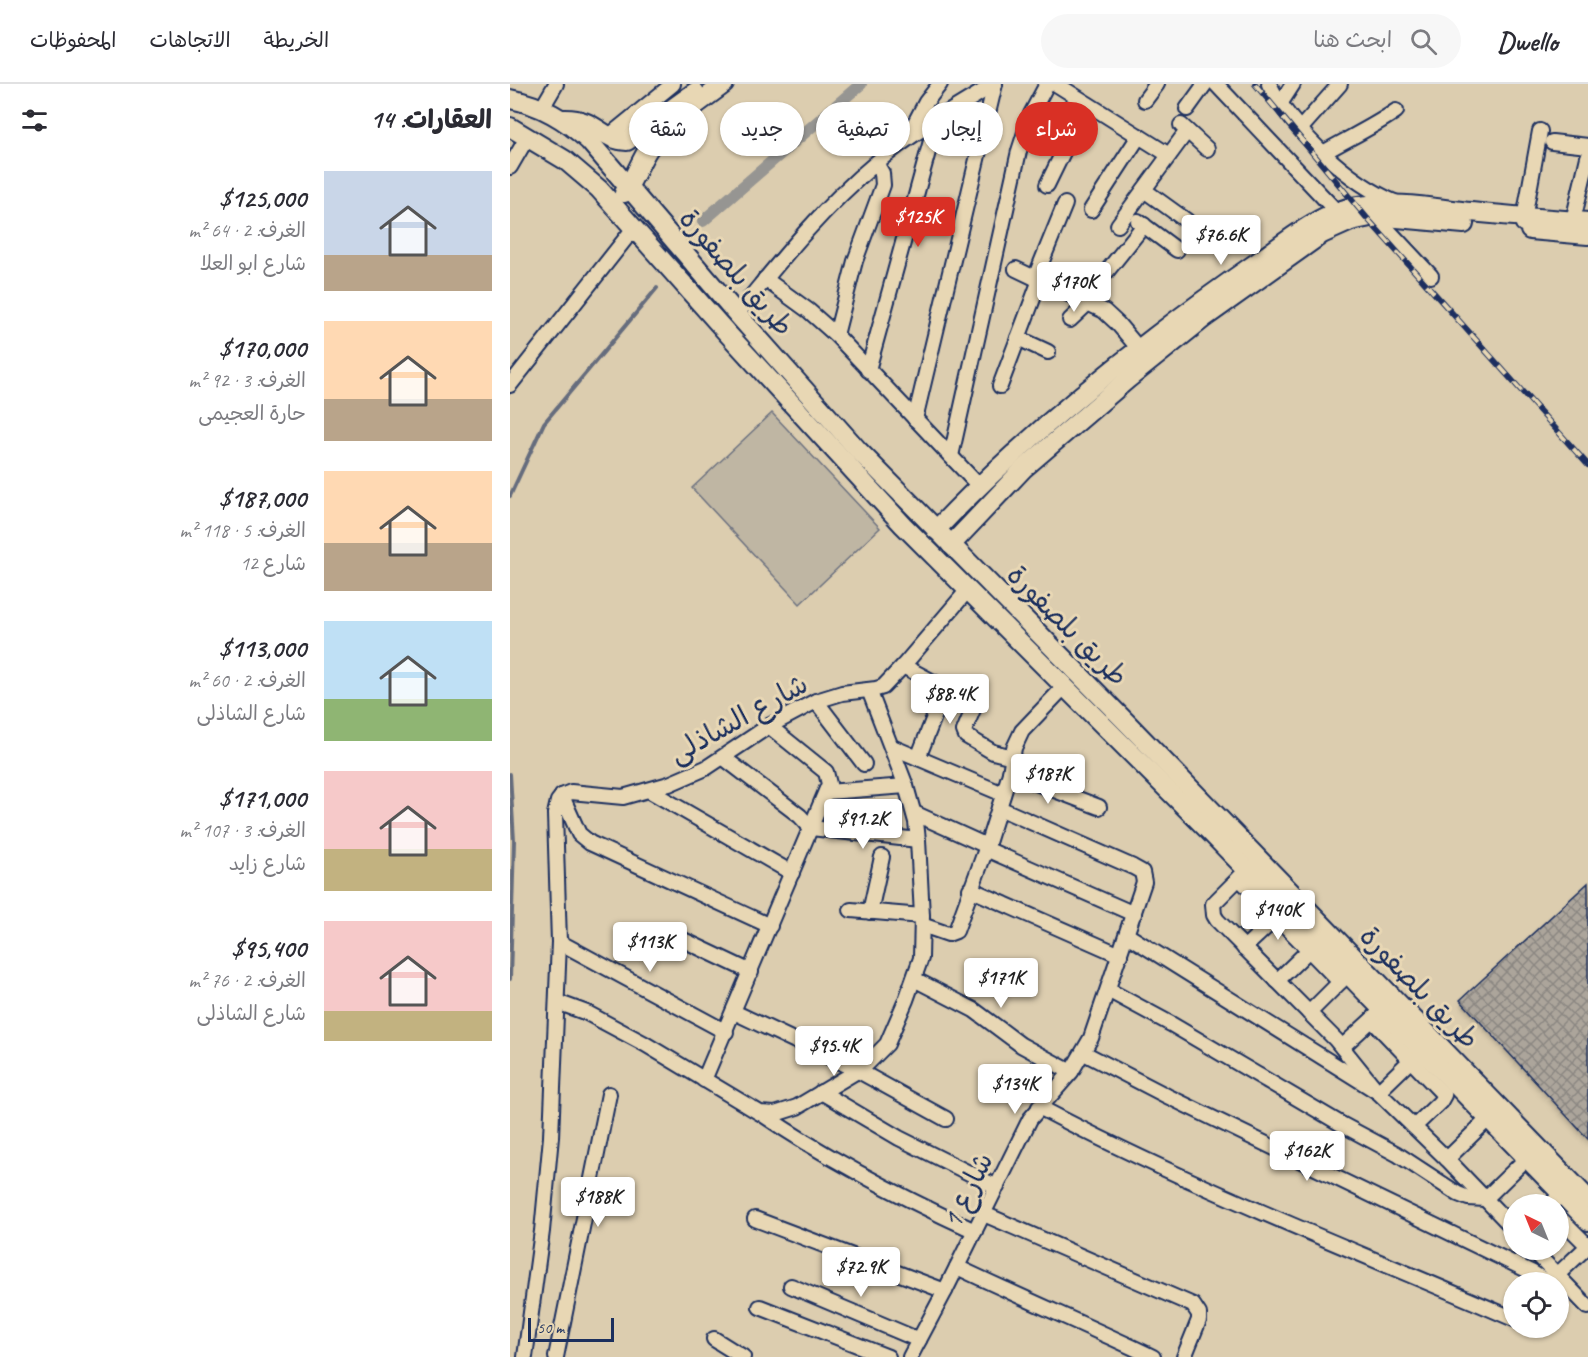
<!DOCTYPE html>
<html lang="ar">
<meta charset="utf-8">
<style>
:root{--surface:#fff;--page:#f7f7f7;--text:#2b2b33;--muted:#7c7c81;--line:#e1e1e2;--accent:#d93025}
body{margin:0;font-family:Caveat,"Playpen Sans Arabic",sans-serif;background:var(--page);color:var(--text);direction:rtl;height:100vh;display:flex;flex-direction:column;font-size:22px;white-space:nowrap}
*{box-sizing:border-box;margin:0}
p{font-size:20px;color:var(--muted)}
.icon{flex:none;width:33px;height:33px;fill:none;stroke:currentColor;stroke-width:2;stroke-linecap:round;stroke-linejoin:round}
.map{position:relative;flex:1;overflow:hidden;direction:ltr}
.side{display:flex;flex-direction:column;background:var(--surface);width:510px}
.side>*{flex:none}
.guide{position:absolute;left:18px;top:18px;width:570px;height:54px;direction:rtl;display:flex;gap:12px}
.needle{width:39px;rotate:317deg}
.tools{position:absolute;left:993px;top:1110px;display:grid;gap:12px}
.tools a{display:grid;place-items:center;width:66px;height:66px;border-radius:50%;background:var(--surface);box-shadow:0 2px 4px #0004;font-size:30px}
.scale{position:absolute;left:18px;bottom:15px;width:86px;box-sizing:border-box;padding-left:6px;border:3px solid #1b2f5e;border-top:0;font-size:16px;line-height:21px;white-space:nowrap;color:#1b2f5e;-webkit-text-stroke:4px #e8d7b4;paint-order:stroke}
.price{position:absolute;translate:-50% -51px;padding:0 14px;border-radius:6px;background:#fff;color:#222;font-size:20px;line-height:39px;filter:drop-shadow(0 2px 3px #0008)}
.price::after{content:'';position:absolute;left:50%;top:36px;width:18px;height:14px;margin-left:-9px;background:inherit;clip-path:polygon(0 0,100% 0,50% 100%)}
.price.selected{background:var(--accent);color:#fff}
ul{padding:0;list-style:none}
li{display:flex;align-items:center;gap:18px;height:150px;padding:0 18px}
li span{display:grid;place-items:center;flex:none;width:168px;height:120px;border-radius:0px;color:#555}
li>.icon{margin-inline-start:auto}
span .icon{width:72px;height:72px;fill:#fffc;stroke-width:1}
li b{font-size:26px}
h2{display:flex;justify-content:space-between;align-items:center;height:72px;padding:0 18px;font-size:26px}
.tag{padding:0 21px;border-radius:27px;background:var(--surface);box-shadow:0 2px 4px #0004;font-size:21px;line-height:54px}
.tag.selected{background:var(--accent);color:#fff}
header{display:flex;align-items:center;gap:36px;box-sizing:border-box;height:84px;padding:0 30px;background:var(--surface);border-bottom:2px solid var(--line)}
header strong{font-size:28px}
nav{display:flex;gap:33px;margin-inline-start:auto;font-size:21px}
.search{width:420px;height:54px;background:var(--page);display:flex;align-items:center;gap:15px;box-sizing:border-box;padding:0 21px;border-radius:33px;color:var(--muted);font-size:22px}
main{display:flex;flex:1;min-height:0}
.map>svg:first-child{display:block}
.green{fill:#bfb6a3;stroke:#6d7280;stroke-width:1.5}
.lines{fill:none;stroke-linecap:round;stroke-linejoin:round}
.stream{stroke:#656c7d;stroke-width:4}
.canal{stroke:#969592;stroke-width:12}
.building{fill:url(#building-cross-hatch);stroke:#1b2f5e;stroke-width:1.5;filter:url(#shadow)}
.minor-casing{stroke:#1b2f5e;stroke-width:18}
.major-casing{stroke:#1b2f5e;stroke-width:22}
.minor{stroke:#e8d7b4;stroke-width:14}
.major{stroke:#e8d7b4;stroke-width:18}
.rail-casing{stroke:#1b2f5e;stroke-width:6}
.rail{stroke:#e8d7b4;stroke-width:4;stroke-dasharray:11;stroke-linecap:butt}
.labels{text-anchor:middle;stroke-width:6;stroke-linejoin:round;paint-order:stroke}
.street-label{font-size:28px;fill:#1b2f5e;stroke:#e8d7b4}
</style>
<header>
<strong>Dwello</strong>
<div class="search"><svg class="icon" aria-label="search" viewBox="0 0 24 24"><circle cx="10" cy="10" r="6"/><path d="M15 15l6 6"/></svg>ابحث هنا</div>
<nav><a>الخريطة</a><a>الاتجاهات</a><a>المحفوظات</a></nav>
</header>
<main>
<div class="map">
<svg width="1078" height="1273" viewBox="0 0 1078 1273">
<defs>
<pattern id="building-cross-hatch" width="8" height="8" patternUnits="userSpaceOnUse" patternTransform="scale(1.5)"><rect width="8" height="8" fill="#aca59b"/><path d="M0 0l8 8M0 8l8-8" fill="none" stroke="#8b8782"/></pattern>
<filter id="shadow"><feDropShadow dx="2.5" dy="4.5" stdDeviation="3" flood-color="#0004"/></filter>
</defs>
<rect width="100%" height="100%" fill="#dccdaf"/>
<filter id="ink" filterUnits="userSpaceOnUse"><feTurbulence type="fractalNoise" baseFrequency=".0167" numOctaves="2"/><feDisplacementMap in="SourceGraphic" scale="12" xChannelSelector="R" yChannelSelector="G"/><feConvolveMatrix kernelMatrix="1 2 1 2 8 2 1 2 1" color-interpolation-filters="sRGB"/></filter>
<g filter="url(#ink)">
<polygon class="green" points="262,329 370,444 290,520 182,404"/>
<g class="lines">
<g class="stream">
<polyline points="0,412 34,339 147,204"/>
<polyline points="0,690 4,757 0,895"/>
</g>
<polyline class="canal" points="193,137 351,0"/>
</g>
<polygon class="building" points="1078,799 1078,1055 950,916"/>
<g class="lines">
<g class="minor-casing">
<g id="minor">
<polyline points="546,0 659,71"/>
<polyline points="706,0 827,128"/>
<path d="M 759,0 C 782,46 838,99 887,119"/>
<polyline points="635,16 647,0"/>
<polyline points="770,20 783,0"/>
<polyline points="32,24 46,0"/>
<polyline points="677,25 695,0"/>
<polyline points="671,41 697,65"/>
<polyline points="791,44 830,0"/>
<polyline points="98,53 163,0"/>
<polyline points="397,54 416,18 430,0"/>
<polyline points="1042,58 1078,62"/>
<path d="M 813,69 C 837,55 863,43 886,27"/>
<polyline points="0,83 18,52"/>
<polyline points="537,101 557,60 579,21"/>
<polyline points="634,106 677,137"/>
<polyline points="581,126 629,52"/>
<polyline points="865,132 921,192"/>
<polyline points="628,137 667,166"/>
<polyline points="1013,140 1030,47"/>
<polyline points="608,141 677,47"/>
<polyline points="1061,145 1078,73"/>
<polyline points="506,185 594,227 608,240 629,265"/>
<polyline points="525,194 555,120"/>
<polyline points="255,195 299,227 326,251 469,402"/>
<polyline points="574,216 634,141"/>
<path d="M 227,230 C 270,177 313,123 366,79 C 403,48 444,25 485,0"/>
<polyline points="560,236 579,218"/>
<polyline points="326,251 345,177 373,101 372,89 366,79"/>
<polyline points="508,254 538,268"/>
<polyline points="358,286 427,35"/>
<polyline points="0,301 124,144"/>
<polyline points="490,302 530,196"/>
<polyline points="405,335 485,0"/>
<polyline points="441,372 509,67 521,30 537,0"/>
<polyline points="393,582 459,617 464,623 454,647 456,652 483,668 503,673"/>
<polyline points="306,617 354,680"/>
<polyline points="382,663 493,710"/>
<polyline points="214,674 290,732 301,744 408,756"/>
<polyline points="408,674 426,628"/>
<polyline points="500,689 589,723"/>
<polyline points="140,707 282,789"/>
<polyline points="317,708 396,702"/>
<polyline points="52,712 61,708 113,713 159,700 196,684 259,642 306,617 332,609 366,605 373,603 393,582 457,507"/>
<polyline points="52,712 69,750 80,759 260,842"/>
<polyline points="404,729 477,762"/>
<polyline points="476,765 624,830"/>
<polyline points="737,786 703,820 704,831 707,836 826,956 868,1008 901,976"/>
<polyline points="729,794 830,898"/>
<polyline points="460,805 610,871"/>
<polyline points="341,826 412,832"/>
<polyline points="360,828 372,773"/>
<polyline points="412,841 438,850 446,847 476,765 500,689 504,664 512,647 554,603"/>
<polyline points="617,851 868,1008 937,1075 1004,1145"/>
<polyline points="165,852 241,888"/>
<polyline points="49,858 216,948"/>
<polyline points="734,864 767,833"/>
<polyline points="404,895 464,926 511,961 561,988"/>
<polyline points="767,897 799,866"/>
<polyline points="598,906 661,940 831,1040 887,1070 948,1110 958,1114 975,1115 1017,1074"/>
<polyline points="47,918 77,929 135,960 250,1029 265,1030 287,1023 354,983 377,960 396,916 411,874 412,832 408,756 406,738 396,702 359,606"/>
<polyline points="224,928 347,986 436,1035"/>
<polyline points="799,929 836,892"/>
<polyline points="862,936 934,1011 930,1018 904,1043"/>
<polyline points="832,963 868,930"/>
<polyline points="574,969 657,1012 1021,1188 1037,1198"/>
<polyline points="194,996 319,700 316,688 259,642"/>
<polyline points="311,1008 389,1054 487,1103"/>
<path d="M 529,1023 C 682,1104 845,1166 1004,1235"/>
<path d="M 252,1030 C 319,1076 391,1113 465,1147"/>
<polyline points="937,1075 978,1035"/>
<polyline points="1041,1120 1052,1110"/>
<polyline points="474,1130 683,1221 689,1230 689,1236 674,1273"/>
<polyline points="1048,1132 1078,1162"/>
<polyline points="245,1135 435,1207"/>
<polyline points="1023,1166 1078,1223"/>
<path d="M 447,1183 C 512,1214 578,1242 643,1273"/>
<polyline points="1043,1198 1047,1191 1078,1162"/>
<polyline points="281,1202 409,1256"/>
<polyline points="250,1223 378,1273"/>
<polyline points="204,1255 233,1273"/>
<polyline points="15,1273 32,1147 41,1053 49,858 45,730 48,717 52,712"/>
<polyline points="46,1273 99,1010"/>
<polyline points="400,1273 435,1207 520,1035 561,988 581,954 634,798 632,788 623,783 489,724"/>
</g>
</g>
<g class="major-casing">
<g id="major">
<path d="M 0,15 C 31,21 55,35 79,57 L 227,230 L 348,366 L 618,640 L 1078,1115"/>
<path d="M 54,35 C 86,34 91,56 117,57 L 185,8"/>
<polyline points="0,43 55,76 89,105 217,249 393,441 699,747 1078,1137"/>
<path d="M 114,109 C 124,96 129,79 139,64 C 158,39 189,19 214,0"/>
<polyline points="1020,146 1078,151"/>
<path d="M 426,446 C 521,346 632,258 746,179 C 774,159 812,127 848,122 C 885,117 923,124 961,128 C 1000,132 1039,135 1078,138"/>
<polyline points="441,461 513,385 618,295 694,234 812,150 841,137 865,132 954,140"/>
</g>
</g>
<use href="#minor" class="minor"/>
<use href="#major" class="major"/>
<g class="rail-casing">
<polyline id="rail" points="745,0 856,133 1078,381"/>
</g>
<use href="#rail" class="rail"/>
</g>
</g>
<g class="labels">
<g class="street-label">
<text transform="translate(227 188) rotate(49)" y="10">طريق بلصفورة</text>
<text transform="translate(558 541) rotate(45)" y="10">طريق بلصفورة</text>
<text transform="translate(228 634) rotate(-29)" y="10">شارع الشاذلى</text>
<text transform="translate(910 903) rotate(46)" y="10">طريق بلصفورة</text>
<text transform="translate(457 1106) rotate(-64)" y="10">شارع 1</text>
</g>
</g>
</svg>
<div class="tools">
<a><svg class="needle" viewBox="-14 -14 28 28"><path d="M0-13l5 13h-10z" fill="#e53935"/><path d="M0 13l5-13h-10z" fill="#7c7c81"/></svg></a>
<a><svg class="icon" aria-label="locate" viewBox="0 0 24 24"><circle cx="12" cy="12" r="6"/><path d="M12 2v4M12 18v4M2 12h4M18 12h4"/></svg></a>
</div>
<div class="scale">50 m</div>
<b class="price selected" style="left:408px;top:164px">$125K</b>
<b class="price" style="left:711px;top:182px">$76.6K</b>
<b class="price" style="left:564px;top:229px">$170K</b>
<b class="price" style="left:440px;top:641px">$88.4K</b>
<b class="price" style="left:538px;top:721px">$187K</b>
<b class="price" style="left:353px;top:766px">$91.2K</b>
<b class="price" style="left:768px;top:857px">$140K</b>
<b class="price" style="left:140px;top:889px">$113K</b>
<b class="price" style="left:491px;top:925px">$171K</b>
<b class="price" style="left:324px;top:993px">$95.4K</b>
<b class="price" style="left:505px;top:1031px">$134K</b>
<b class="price" style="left:797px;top:1098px">$162K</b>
<b class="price" style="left:88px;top:1144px">$188K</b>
<b class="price" style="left:351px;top:1214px">$72.9K</b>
<div class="guide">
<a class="tag selected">شراء</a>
<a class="tag">إيجار</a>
<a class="tag">تصفية</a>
<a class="tag">جديد</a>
<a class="tag">شقة</a>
</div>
</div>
<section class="side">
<h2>العقارات: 14<svg class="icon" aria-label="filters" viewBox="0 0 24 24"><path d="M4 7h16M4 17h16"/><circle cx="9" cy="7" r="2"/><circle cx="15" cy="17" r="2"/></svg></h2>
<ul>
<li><span style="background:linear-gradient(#c9d6e8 70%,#b9a48a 0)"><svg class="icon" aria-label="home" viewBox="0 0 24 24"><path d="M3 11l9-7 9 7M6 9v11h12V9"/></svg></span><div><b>$125,000</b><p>الغرف: 2 · 64 m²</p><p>شارع ابو العلا</p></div></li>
<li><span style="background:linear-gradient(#ffd9b3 65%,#b9a48a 0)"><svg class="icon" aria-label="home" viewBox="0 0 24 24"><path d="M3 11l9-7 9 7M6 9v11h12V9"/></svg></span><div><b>$170,000</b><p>الغرف: 3 · 92 m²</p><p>حارة العجيمى</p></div></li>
<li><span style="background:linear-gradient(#ffd9b3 60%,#b9a48a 0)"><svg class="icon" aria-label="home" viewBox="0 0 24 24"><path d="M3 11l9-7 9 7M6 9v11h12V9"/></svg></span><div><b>$187,000</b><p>الغرف: 5 · 118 m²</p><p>شارع 12</p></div></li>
<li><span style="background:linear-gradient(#bfe0f5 65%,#8fb573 0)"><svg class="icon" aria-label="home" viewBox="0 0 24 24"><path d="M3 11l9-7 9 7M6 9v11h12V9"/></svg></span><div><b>$113,000</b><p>الغرف: 2 · 60 m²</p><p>شارع الشاذلى</p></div></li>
<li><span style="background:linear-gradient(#f6c9c9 65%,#c2b280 0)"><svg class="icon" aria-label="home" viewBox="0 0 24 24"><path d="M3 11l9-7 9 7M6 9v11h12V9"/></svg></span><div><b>$171,000</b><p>الغرف: 3 · 107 m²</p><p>شارع زايد</p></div></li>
<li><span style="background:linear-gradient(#f6c9c9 75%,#c2b280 0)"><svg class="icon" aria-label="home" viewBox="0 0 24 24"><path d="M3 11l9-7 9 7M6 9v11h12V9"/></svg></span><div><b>$95,400</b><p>الغرف: 2 · 76 m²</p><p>شارع الشاذلى</p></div></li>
</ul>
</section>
</main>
